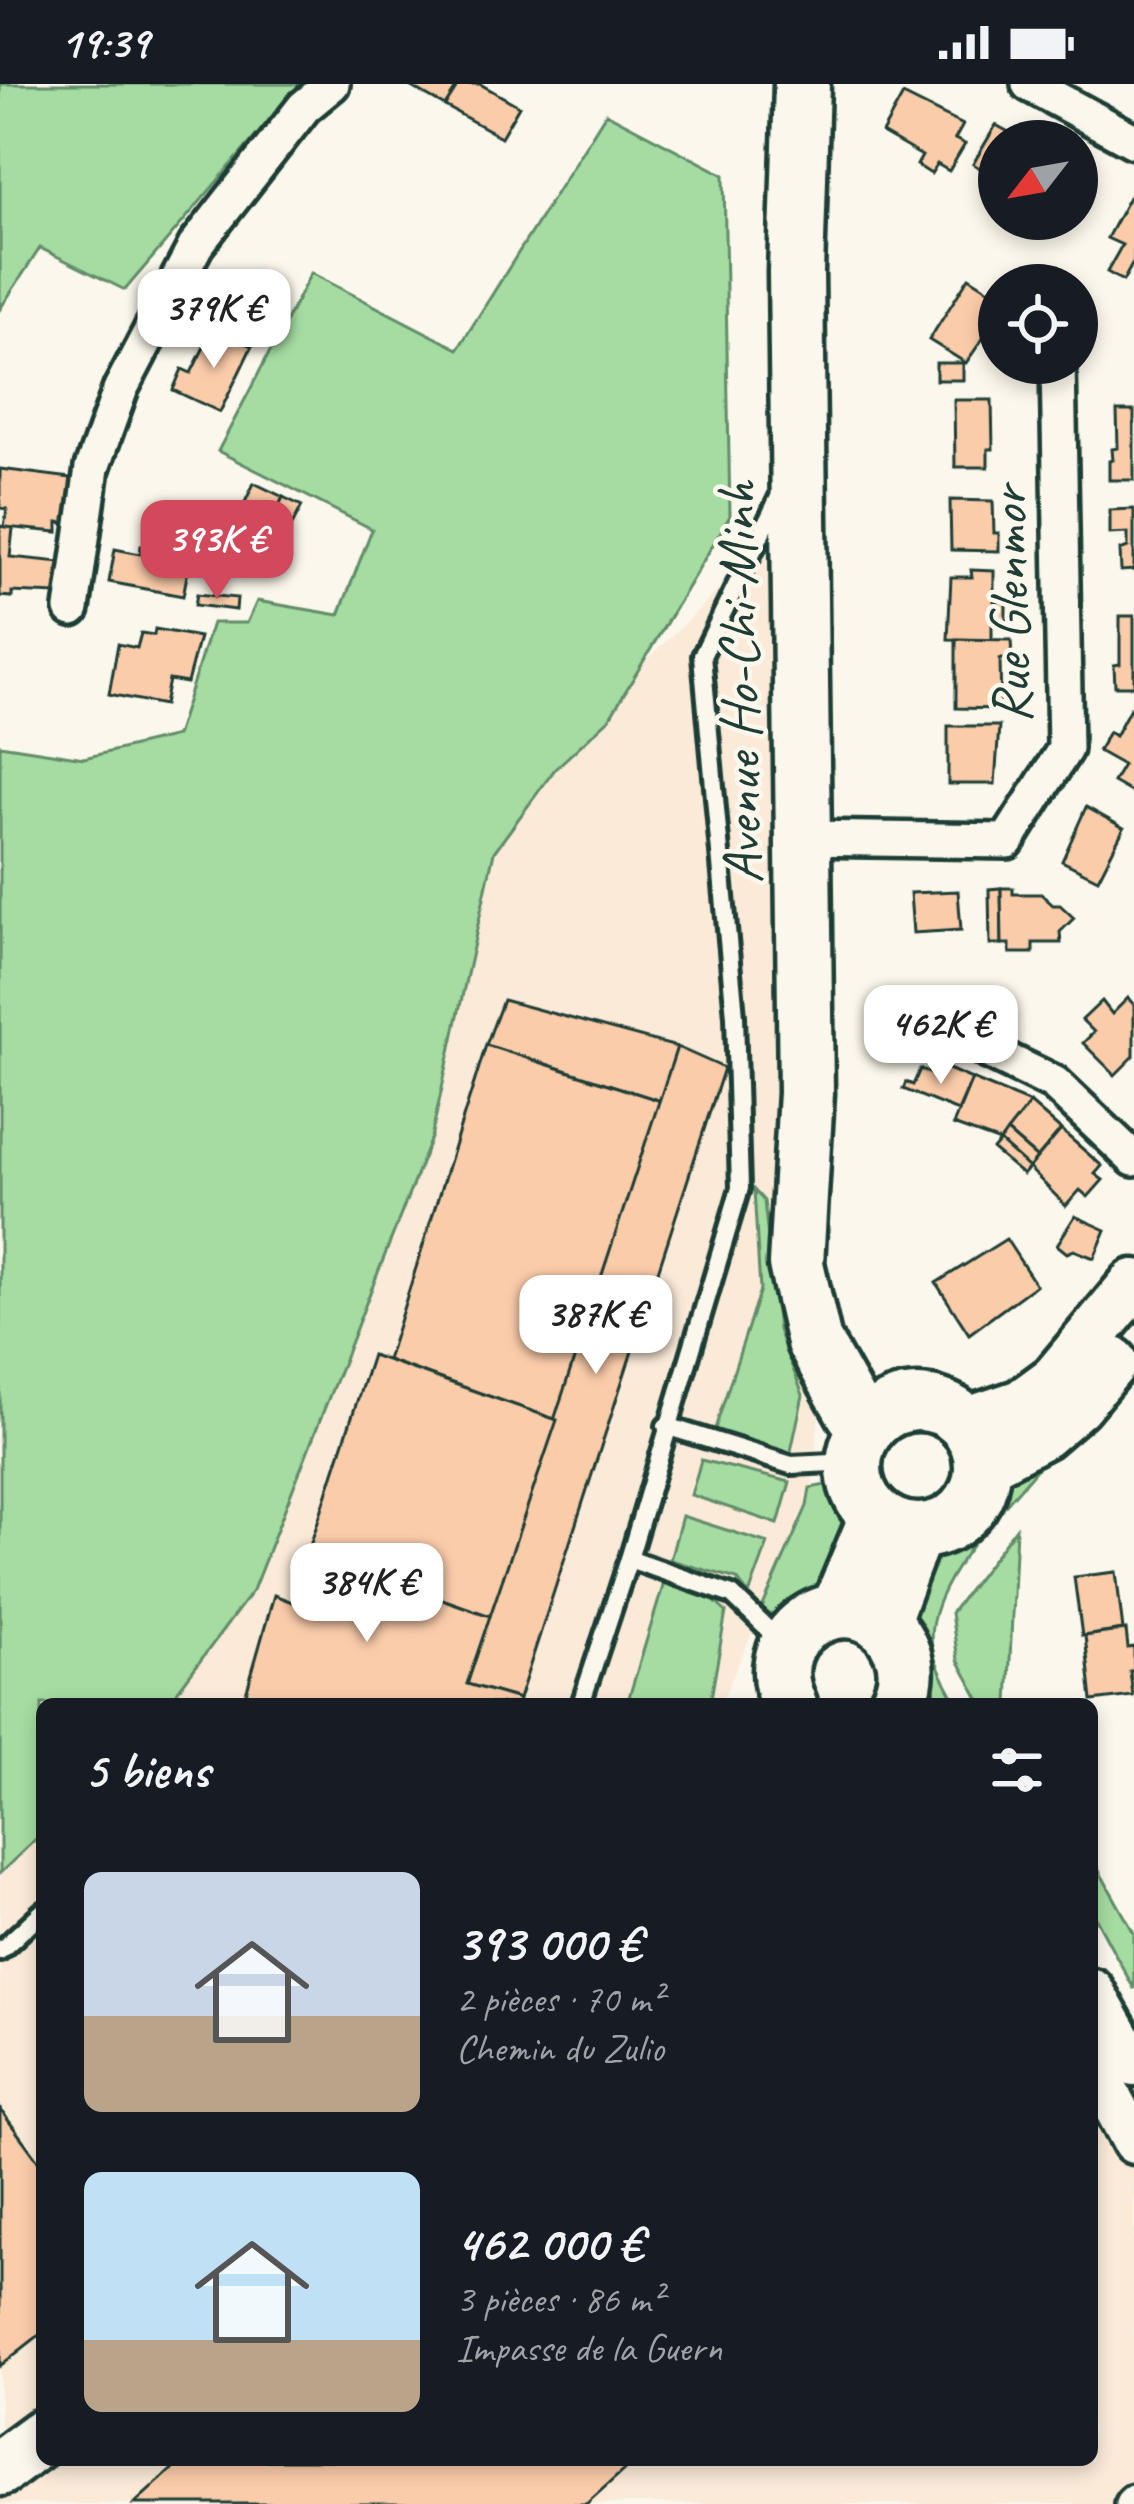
<!DOCTYPE html>
<html lang="fr">
<meta charset="utf-8">
<style>
:root{--surface:#171b24;--page:#20242c;--text:#f1f3f6;--muted:#9ea1a6;--accent:#d1495b}
body{margin:0;font-family:Caveat,sans-serif;background:var(--page);color:var(--text);height:100vh;display:flex;flex-direction:column;font-size:45px;white-space:nowrap}
*{box-sizing:border-box;margin:0}
p{font-size:39px;color:var(--muted)}
.icon{flex:none;width:66px;height:66px;fill:none;stroke:currentColor;stroke-width:2;stroke-linecap:round;stroke-linejoin:round}
.map{position:relative;flex:1;overflow:hidden}
.drawer{position:absolute;left:36px;top:1614px;width:1062px;height:768px;display:flex;flex-direction:column;background:var(--surface);border-radius:18px;box-shadow:0 6px 18px #0003}
.drawer>*{flex:none}
.needle{width:78px;rotate:239deg}
.controls{position:absolute;left:978px;top:36px;display:grid;gap:24px}
.controls a{display:grid;place-items:center;width:120px;height:120px;border-radius:50%;background:var(--surface);box-shadow:0 6px 18px #0003;font-size:60px}
.price{position:absolute;translate:-50% -102px;padding:0 27px;border-radius:24px;background:#fff;color:#222;font-size:39px;line-height:78px;filter:drop-shadow(0 3px 6px #0008)}
.price::after{content:'';position:absolute;left:50%;top:72px;width:36px;height:27px;margin-left:-18px;background:inherit;clip-path:polygon(0 0,100% 0,50% 100%)}
.price.selected{background:var(--accent);color:#fff}
ul{padding:0;list-style:none}
li{display:flex;align-items:center;gap:36px;height:300px;padding:0 48px}
li span{display:grid;place-items:center;flex:none;width:336px;height:240px;border-radius:18px;color:#555}
li>.icon{margin-inline-start:auto}
span .icon{width:144px;height:144px;fill:#fffc;stroke-width:1}
li b{font-size:51px}
h2{display:flex;justify-content:space-between;align-items:center;height:144px;padding:0 48px;font-size:51px}
.status{display:flex;justify-content:space-between;align-items:center;height:84px;padding:0 60px;background:var(--surface);direction:ltr}
.status svg{height:33px;fill:currentColor}
.map>svg:first-child{display:block}
.built{fill:#fbead8}
.green{fill:#a5dca1;stroke:#628c6a;stroke-width:3}
.building{fill:#fbccaa;stroke:#1f3d34;stroke-width:3}
.lines{fill:none;stroke-linecap:round;stroke-linejoin:round}
.service-casing{stroke:#1f3d34;stroke-width:26}
.minor-casing{stroke:#1f3d34;stroke-width:42}
.tertiary-casing{stroke:#1f3d34;stroke-width:51}
.secondary-casing{stroke:#1f3d34;stroke-width:57}
.primary-casing{stroke:#1f3d34;stroke-width:63}
.service{stroke:#fbf7ec;stroke-width:16}
.minor{stroke:#fbf7ec;stroke-width:33}
.tertiary{stroke:#fbf7ec;stroke-width:42}
.secondary{stroke:#fbf7ec;stroke-width:48}
.primary{stroke:#fbf7ec;stroke-width:54}
.labels{text-anchor:middle;stroke-width:9;stroke-linejoin:round;paint-order:stroke}
.street-label{font-size:57px;fill:#1f3d34;stroke:#fbf7ec}
</style>
<div class="status"><b>19:39</b><svg viewBox="0 0 49 12"><path d="M0 12V9h3v3zM5 12V6h3v6zM10 12V3h3v9zM15 12V0h3v12zM26 1h20v11H26zM47 4h2v5h-2z"/></svg></div>
<div class="map">
<svg width="1134" height="2420" viewBox="0 0 1134 2420">
<rect width="100%" height="100%" fill="#fbf7ec"/>
<filter id="ink" filterUnits="userSpaceOnUse"><feTurbulence type="fractalNoise" baseFrequency=".00833" numOctaves="2"/><feDisplacementMap in="SourceGraphic" scale="24" xChannelSelector="R" yChannelSelector="G"/><feConvolveMatrix kernelMatrix="1 2 1 2 8 2 1 2 1" color-interpolation-filters="sRGB"/></filter>
<g filter="url(#ink)">
<g class="built">
<polygon points="804,422 828,1229 811,1419 722,1616 725,1620 151,1620 474,746"/>
<polygon points="42,1727 42,2376 1092,2376 1092,1961 1134,2008 1134,2420 0,2420 0,1768"/>
</g>
<g class="green">
<polygon points="0,0 300,0 125,206 40,164 0,225"/>
<polygon points="606,29 724,91 730,432 609,635 555,685 494,768 431,1054 253,1506 168,1620 42,1620 42,1749 0,1789 0,661 84,674 176,652 212,539 247,539 257,517 339,531 372,445 218,367 311,189 458,265"/>
<polygon points="754,1106 764,1117 778,1246 803,1311 790,1372 713,1351 760,1206"/>
<path d="M 1045,1375 C 1009,1420 917,1506 933,1568 C 937,1585 949,1604 957,1620 L 942,1620 L 935,1609 L 909,1517 L 933,1473 C 954,1467 975,1453 988,1435 C 1006,1410 1012,1381 1045,1375 Z"/>
<polygon points="701,1376 790,1398 778,1440 691,1411"/>
<polygon points="831,1400 849,1446 830,1502 790,1519 776,1536 762,1524 807,1422 810,1404"/>
<polygon points="682,1432 768,1459 749,1511 737,1495 670,1476"/>
<polygon points="1016,1444 1008,1620 982,1620 958,1576 951,1529"/>
<polygon points="664,1499 711,1514 726,1528 710,1620 627,1620"/>
<polygon points="1092,1774 1134,1849 1134,1905 1092,1827"/>
</g>
<g class="building">
<polygon points="406,0 459,0 445,22"/>
<polygon points="459,0 480,0 519,22 501,53 445,22"/>
<polygon points="903,11 963,41 955,55 965,60 949,87 937,80 931,90 917,81 922,72 882,49"/>
<polygon points="996,41 1025,57 999,57 999,95 973,80"/>
<polygon points="1129,113 1134,116 1134,177 1123,197 1107,188 1122,161 1107,154"/>
<polygon points="969,193 999,212 999,231 966,279 929,256"/>
<polygon points="213,245 252,262 220,328 173,306 182,285 191,289"/>
<rect x="936" y="279" width="27" height="17"/>
<polygon points="954,316 992,316 993,365 988,365 988,383 955,383"/>
<polygon points="1117,327 1134,327 1134,396 1109,396 1109,377 1113,376 1112,365 1118,364"/>
<polygon points="0,385 79,395 71,440 58,438 58,448 4,443 7,425 0,424"/>
<polygon points="254,399 283,413 268,447 238,433"/>
<polygon points="283,413 302,422 289,447 271,439"/>
<polygon points="950,416 993,417 994,449 999,449 999,467 951,466"/>
<polygon points="1134,425 1134,486 1121,487 1120,466 1128,463 1128,449 1110,450 1110,426"/>
<polygon points="0,442 13,444 10,473 61,478 57,510 12,508 12,513 0,512"/>
<polygon points="141,462 170,468 171,462 192,465 183,512 109,498 115,465 140,470"/>
<polygon points="971,486 994,487 994,517 1006,518 1006,538 992,538 992,556 948,555 951,493 972,493"/>
<polygon points="197,510 237,514 236,526 195,521"/>
<polygon points="1120,532 1134,532 1134,602 1115,602 1114,581 1120,580"/>
<polygon points="155,545 199,553 187,599 169,596 164,621 109,610 118,560 137,564 141,549 154,551"/>
<polygon points="956,555 1011,556 1012,575 1000,575 1001,625 956,624"/>
<polygon points="1130,624 1134,626 1134,710 1113,698 1123,681 1098,667 1109,648 1115,652"/>
<polygon points="948,642 999,642 995,700 948,700"/>
<polygon points="1086,723 1124,744 1098,795 1062,777"/>
<polygon points="1001,804 1002,860 990,860 989,805"/>
<polygon points="1001,804 1013,804 1013,810 1041,810 1053,821 1060,821 1074,834 1060,848 1061,859 1033,859 1033,869 1010,869 1010,860 1002,860"/>
<polygon points="958,807 961,846 913,849 910,809"/>
<polygon points="1128,914 1134,921 1134,972 1115,991 1083,959 1094,948 1082,936 1102,917 1112,930"/>
<polygon points="503,916 677,963 661,1017 486,961"/>
<polygon points="486,961 661,1017 557,1336 387,1276"/>
<polygon points="677,963 724,984 519,1615 467,1600"/>
<polygon points="937,980 972,995 958,1027 903,1005 906,998 913,1001 920,985 931,990"/>
<polygon points="972,995 1030,1019 1000,1058 953,1041"/>
<polygon points="1030,1019 1061,1046 1037,1074 1007,1048"/>
<polygon points="1061,1046 1102,1082 1095,1090 1103,1096 1088,1113 1080,1106 1066,1122 1029,1084"/>
<polygon points="1007,1048 1037,1074 1029,1084 1000,1058"/>
<polygon points="1000,1058 1029,1084 1023,1091 993,1066"/>
<polygon points="1075,1132 1106,1146 1094,1174 1074,1166 1067,1169 1057,1161"/>
<polygon points="1006,1155 1036,1201 969,1250 936,1199"/>
<polygon points="372,1271 557,1336 490,1532 308,1468"/>
<polygon points="308,1468 490,1532 467,1600 519,1615 518,1620 243,1620 274,1511 295,1519"/>
<polygon points="1116,1488 1123,1546 1082,1552 1074,1493"/>
<polygon points="1126,1546 1128,1564 1134,1563 1134,1587 1130,1587 1133,1612 1092,1617 1085,1552"/>
<polygon points="0,2025 42,2082 42,2249 0,2282"/>
<polygon points="182,2376 617,2376 625,2385 586,2420 134,2420"/>
</g>
<g class="lines">
<g class="service-casing">
<g id="service">
<polyline points="666,1342 791,1381 853,1378"/>
<polyline points="629,1475 732,1511 783,1560"/>
<polyline points="581,1620 629,1475 740,1104 735,932 702,572 781,409"/>
<polyline points="0,1867 42,1828"/>
</g>
</g>
<g class="minor-casing">
<g id="minor">
<polyline points="1029,0 1134,57"/>
<polyline points="72,525 92,384 121,304 196,161 304,23 332,0"/>
<polyline points="803,754 1007,757 1065,665 1058,279"/>
<polyline points="986,966 1054,999 1134,1075"/>
<polyline points="1132,2420 1134,2418"/>
</g>
</g>
<g class="tertiary-casing">
<g id="tertiary">
<polyline points="1092,1906 1134,1980"/>
<polyline points="1092,1980 1134,2058"/>
</g>
</g>
<g class="secondary-casing">
<g id="secondary">
<polyline points="965,1339 1021,1320 1055,1295 1134,1200"/>
<polyline points="982,1382 1043,1350 1077,1321 1113,1278"/>
</g>
</g>
<g class="primary-casing">
<g id="primary">
<polyline points="802,0 796,188 806,1009 796,1180 814,1258 854,1329 869,1341"/>
<circle cx="918" cy="1383" r="64"/>
<polyline points="838,1526 877,1433"/>
<polyline points="881,1539 915,1448"/>
<path d="M 789,1620 C 750,1539 868,1486 901,1566 C 909,1584 906,1603 897,1620"/>
<polyline points="0,2384 42,2353"/>
</g>
</g>
<use href="#service" class="service"/>
<use href="#minor" class="minor"/>
<use href="#tertiary" class="tertiary"/>
<use href="#secondary" class="secondary"/>
<use href="#primary" class="primary"/>
</g>
</g>
<g class="labels">
<g class="street-label">
<text transform="translate(1008 521) rotate(-91)" y="20">Rue Glenmor</text>
<text transform="translate(738 599) rotate(-91)" y="20">Avenue Ho-Chi-Minh</text>
</g>
</g>
</svg>
<div class="controls">
<a><svg class="needle" viewBox="-14 -14 28 28"><path d="M0-13l5 13h-10z" fill="#e53935"/><path d="M0 13l5-13h-10z" fill="#9ea1a6"/></svg></a>
<a><svg class="icon" aria-label="locate" viewBox="0 0 24 24"><circle cx="12" cy="12" r="6"/><path d="M12 2v4M12 18v4M2 12h4M18 12h4"/></svg></a>
</div>
<b class="price" style="left:214px;top:287px">379K €</b>
<b class="price selected" style="left:217px;top:518px">393K €</b>
<b class="price" style="left:941px;top:1003px">462K €</b>
<b class="price" style="left:596px;top:1293px">387K €</b>
<b class="price" style="left:367px;top:1561px">384K €</b>
<section class="drawer">
<h2>5 biens<svg class="icon" aria-label="filters" viewBox="0 0 24 24"><path d="M4 7h16M4 17h16"/><circle cx="9" cy="7" r="2"/><circle cx="15" cy="17" r="2"/></svg></h2>
<ul>
<li><span style="background:linear-gradient(#c9d6e8 60%,#b9a48a 0)"><svg class="icon" aria-label="home" viewBox="0 0 24 24"><path d="M3 11l9-7 9 7M6 9v11h12V9"/></svg></span><div><b>393 000 €</b><p>2 pièces · 70 m²</p><p>Chemin du Zulio</p></div></li>
<li><span style="background:linear-gradient(#bfe0f5 70%,#b9a48a 0)"><svg class="icon" aria-label="home" viewBox="0 0 24 24"><path d="M3 11l9-7 9 7M6 9v11h12V9"/></svg></span><div><b>462 000 €</b><p>3 pièces · 86 m²</p><p>Impasse de la Guern</p></div></li>
</ul>
</section>
</div>
